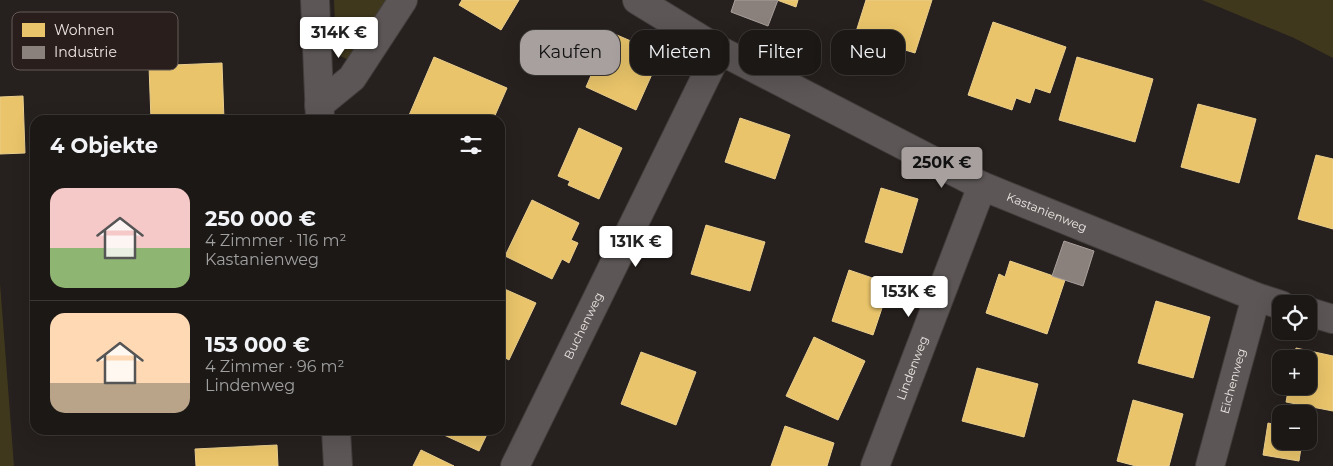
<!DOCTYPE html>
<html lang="de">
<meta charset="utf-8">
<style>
:root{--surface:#1c1816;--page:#25211f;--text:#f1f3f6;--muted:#a0a0a1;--line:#3a3735;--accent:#a7a09e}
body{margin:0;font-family:Montserrat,sans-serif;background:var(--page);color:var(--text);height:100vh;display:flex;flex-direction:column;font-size:19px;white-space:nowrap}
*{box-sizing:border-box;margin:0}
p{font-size:16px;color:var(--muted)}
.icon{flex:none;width:28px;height:28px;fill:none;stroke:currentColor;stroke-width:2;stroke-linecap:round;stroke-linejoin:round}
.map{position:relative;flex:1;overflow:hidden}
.drawer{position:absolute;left:30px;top:115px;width:475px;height:320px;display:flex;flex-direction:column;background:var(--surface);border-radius:15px;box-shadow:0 5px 20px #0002,0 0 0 1px var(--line)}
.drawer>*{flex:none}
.guide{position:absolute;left:520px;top:30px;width:475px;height:45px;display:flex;gap:10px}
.tools{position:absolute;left:1272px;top:295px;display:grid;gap:10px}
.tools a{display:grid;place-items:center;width:45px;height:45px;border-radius:10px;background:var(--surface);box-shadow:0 5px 20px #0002,0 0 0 1px var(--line);font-size:25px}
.price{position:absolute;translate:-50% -42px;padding:0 11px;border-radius:5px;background:#fff;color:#222;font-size:16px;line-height:32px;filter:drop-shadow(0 1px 2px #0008)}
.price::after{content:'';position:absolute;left:50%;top:30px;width:15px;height:11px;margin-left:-8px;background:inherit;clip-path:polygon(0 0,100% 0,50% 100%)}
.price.current{background:var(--accent);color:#111}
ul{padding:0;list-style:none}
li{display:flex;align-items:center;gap:15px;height:125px;padding:0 20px}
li+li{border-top:1px solid var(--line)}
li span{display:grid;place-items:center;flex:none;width:140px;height:100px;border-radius:15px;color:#555}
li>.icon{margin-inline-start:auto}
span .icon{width:60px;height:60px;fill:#fffc;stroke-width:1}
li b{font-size:21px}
h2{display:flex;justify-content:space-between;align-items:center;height:60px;padding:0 20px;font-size:21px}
.tag{padding:0 18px;border-radius:15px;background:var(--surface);box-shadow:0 5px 20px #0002,0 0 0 1px var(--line);font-size:18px;line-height:45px}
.tag.current{background:var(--accent);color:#111}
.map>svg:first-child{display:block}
.green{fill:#3f381d}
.homes{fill:#e9c46a;stroke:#eace8e}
.industry{fill:#8a817c;stroke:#a89f9b}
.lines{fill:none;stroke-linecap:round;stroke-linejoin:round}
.minor-casing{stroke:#433e3d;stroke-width:30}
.minor{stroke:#5c5756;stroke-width:28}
.labels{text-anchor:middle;stroke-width:5;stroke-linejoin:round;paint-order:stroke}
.street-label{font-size:12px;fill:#ede5e3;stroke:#291e1b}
.key{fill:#291e1b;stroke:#645a57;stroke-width:1}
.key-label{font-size:14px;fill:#ede5e3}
</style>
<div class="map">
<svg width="1333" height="466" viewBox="0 0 1333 466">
<rect width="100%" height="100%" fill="#26201e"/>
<g class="green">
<polygon points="334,0 387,0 354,53 347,59 340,56 336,47"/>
<polygon points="1202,0 1333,0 1333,58 1294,38"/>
<polygon points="0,283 14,466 0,466"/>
</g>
<g class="homes">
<polygon points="462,0 519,0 501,30 459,5"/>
<polygon points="777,0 798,0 796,7"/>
<polygon points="866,0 932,0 915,53 855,35"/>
<polygon points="993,22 1066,47 1050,93 1035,88 1030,103 1016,98 1012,110 968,95"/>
<polygon points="610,32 661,54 636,110 586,87"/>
<polygon points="434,57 507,88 493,120 407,120"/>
<polygon points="1077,57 1153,79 1135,142 1059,120"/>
<polygon points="222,63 224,120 151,120 149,66"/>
<polygon points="23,96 25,153 0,154 0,97"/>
<polygon points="1198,104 1256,119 1239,183 1181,167"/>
<polygon points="740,118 790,135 775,179 725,162"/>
<polygon points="579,128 622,148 599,199 568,185 570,181 558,176"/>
<polygon points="1316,155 1333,159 1333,229 1298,219"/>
<polygon points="881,188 918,199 902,253 865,242"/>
<polygon points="532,200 579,223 571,240 578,243 569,263 562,259 552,279 505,256"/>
<polygon points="706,225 765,242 750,291 691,274"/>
<polygon points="1010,261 1065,280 1047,334 986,313 999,274 1005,277"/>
<polygon points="849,270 890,284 873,335 832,321"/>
<polygon points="500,287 536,303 509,360 500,355"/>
<polygon points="1156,301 1210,317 1193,378 1138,363"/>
<polygon points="814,337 865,361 838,420 786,396"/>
<polygon points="1296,348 1333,356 1333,411 1286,402 1289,386 1309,386 1309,359 1294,359"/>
<polygon points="641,352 696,372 676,425 621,404"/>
<polygon points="977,368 1038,384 1024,437 962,421"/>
<polygon points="1133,400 1183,414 1169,466 1136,466 1117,461"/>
<polygon points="1268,423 1281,426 1281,441 1302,441 1299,461 1263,455"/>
<polygon points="785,426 834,443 827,466 771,466"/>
<polygon points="433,430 489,430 479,451"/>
<polygon points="277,445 278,466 196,466 195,449"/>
<polygon points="421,450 454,466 413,466"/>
</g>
<g class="industry">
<polygon points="735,0 778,0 768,26 731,12"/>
<polygon points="1064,241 1094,251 1083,286 1052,276"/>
</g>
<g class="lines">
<g class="minor-casing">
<g id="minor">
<polyline points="315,0 320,119"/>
<path id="s1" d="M 637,0 L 719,50 L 982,186 L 1256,297 L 1281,305"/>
<polyline points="319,105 352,78 403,0"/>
<polyline points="1309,312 1333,319"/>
<polyline points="336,430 338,466"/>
<path id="s2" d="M 515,466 L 719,50"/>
<path id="s3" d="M 875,466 L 982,186"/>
<path id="s4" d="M 1210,466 L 1256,297"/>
</g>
</g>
<use href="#minor" class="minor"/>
</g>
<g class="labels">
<g class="street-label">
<text dy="4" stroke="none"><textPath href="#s1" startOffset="462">Kastanienweg</textPath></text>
<text dy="4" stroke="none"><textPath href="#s2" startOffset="156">Buchenweg</textPath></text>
<text dy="4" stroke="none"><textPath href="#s3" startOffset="105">Lindenweg</textPath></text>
<text dy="4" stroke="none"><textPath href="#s4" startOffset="88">Eichenweg</textPath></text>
</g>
</g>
<rect x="12" y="12" width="166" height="58" rx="8" class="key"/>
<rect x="22" y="23" width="23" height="14" fill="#e9c46a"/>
<rect x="22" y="46" width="23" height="13" fill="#8a817c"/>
<g class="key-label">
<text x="54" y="35">Wohnen</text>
<text x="54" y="57">Industrie</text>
</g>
</svg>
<div class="tools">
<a><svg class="icon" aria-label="locate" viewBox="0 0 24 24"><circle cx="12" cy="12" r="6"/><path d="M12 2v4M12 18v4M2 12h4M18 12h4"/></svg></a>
<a>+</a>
<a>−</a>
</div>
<b class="price" style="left:339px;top:59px">314K €</b>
<b class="price current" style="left:942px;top:189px">250K €</b>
<b class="price" style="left:636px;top:268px">131K €</b>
<b class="price" style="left:909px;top:318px">153K €</b>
<div class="guide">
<a class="tag current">Kaufen</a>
<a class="tag">Mieten</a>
<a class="tag">Filter</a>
<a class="tag">Neu</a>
</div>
<section class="drawer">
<h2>4 Objekte<svg class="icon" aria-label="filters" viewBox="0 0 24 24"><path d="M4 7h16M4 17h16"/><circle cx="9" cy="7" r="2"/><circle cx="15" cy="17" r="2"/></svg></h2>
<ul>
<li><span style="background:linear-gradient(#f6c9c9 60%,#8fb573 0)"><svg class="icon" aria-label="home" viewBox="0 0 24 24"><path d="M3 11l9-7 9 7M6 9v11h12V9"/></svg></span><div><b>250 000 €</b><p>4 Zimmer · 116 m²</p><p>Kastanienweg</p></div></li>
<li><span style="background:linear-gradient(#ffd9b3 70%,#b9a48a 0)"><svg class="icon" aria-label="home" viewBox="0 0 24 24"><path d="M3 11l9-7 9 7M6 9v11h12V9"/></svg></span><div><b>153 000 €</b><p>4 Zimmer · 96 m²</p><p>Lindenweg</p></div></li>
</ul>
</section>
</div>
